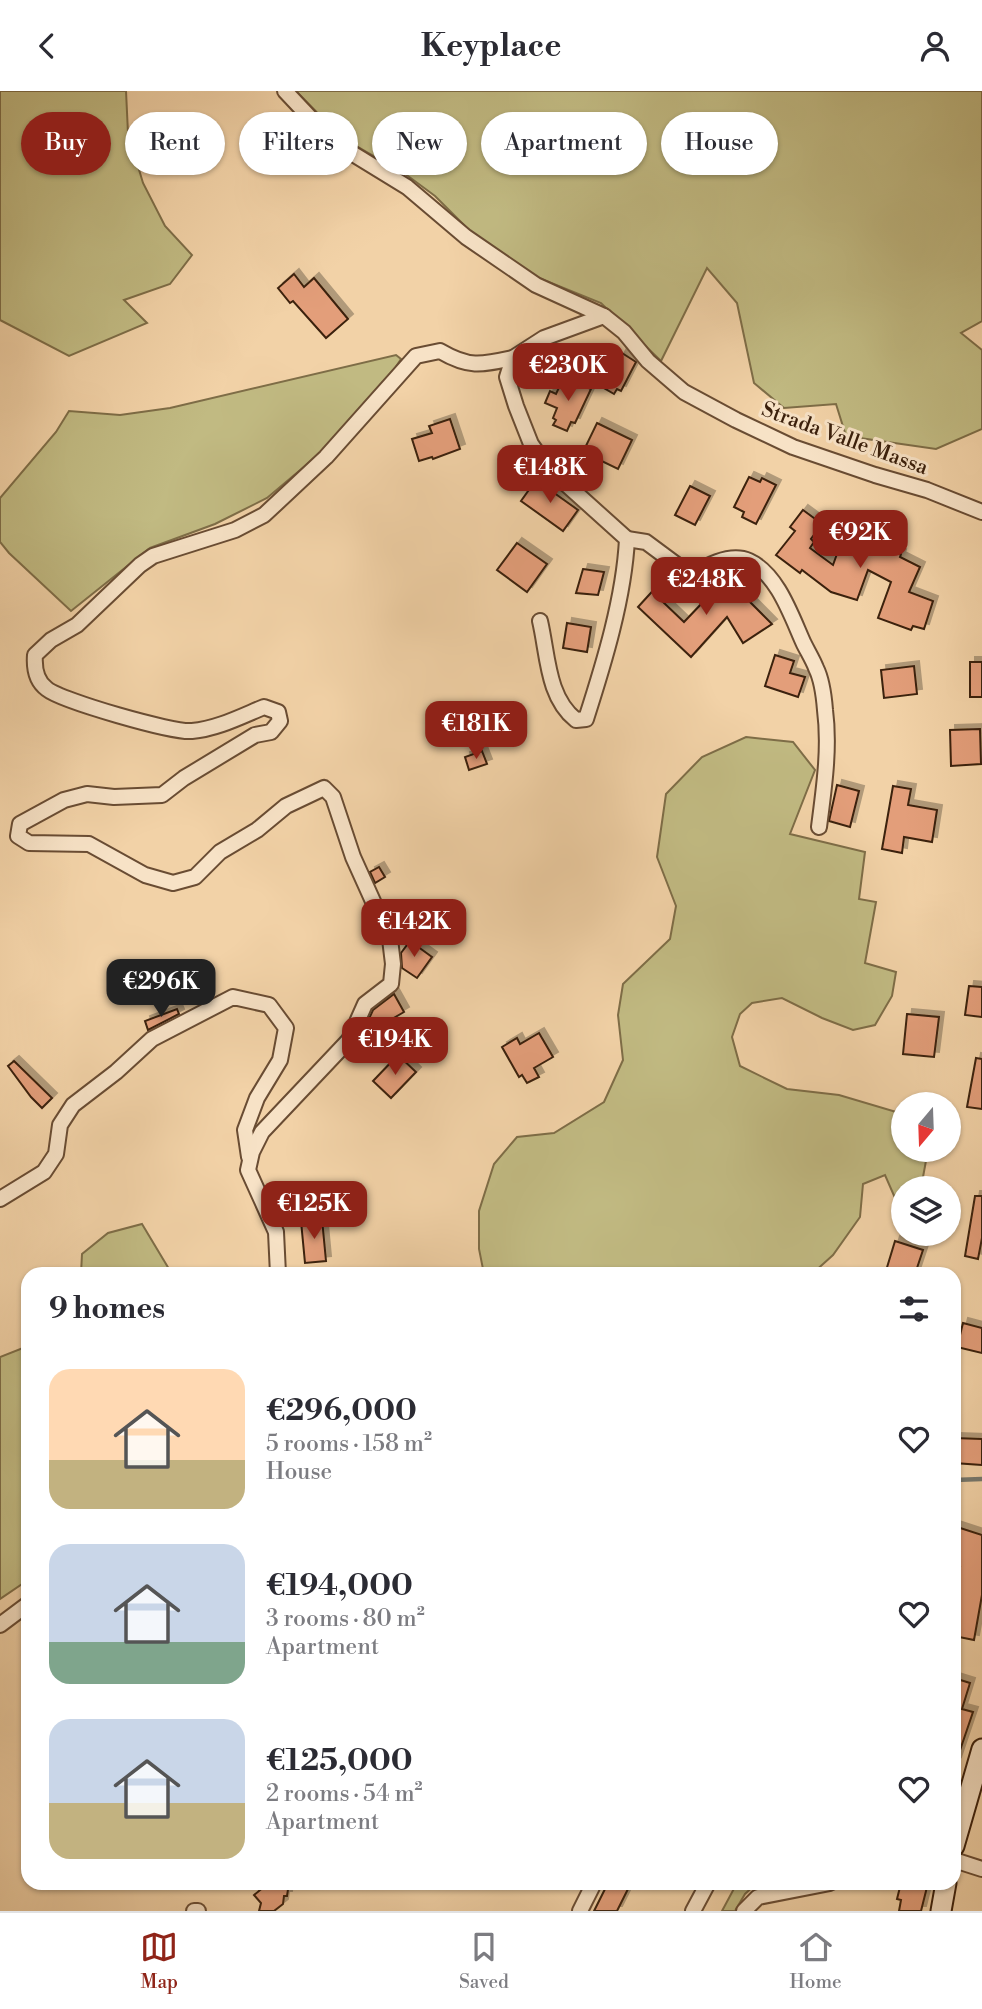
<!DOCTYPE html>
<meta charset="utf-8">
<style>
:root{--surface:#fff;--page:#f7f7f7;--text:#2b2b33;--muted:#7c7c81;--line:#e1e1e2;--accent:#8f2418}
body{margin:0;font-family:"Libre Bodoni",serif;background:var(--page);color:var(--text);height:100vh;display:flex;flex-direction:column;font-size:26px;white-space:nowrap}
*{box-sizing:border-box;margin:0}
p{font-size:23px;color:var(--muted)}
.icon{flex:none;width:38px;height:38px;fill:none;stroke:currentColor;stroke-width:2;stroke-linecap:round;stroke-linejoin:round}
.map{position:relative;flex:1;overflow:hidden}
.side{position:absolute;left:21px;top:1176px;width:940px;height:623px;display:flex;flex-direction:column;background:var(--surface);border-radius:21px;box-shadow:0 2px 5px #0004}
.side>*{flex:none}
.guide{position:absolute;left:21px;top:21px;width:942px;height:63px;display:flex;gap:14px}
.needle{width:46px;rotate:199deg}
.tools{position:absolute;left:891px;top:1001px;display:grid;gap:14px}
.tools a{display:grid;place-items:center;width:70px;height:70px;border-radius:50%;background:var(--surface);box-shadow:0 2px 5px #0004;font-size:35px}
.price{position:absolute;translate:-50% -60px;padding:0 16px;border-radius:14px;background:var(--accent);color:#fff;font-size:23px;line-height:46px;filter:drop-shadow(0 2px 4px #0008)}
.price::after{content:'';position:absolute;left:50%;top:42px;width:21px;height:16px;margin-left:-10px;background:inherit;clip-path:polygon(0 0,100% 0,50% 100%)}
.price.on{background:#222;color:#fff}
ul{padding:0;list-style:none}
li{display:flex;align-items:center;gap:21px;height:175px;padding:0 28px}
li span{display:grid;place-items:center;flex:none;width:196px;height:140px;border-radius:21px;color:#555}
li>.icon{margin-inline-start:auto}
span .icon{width:84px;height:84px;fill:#fffc;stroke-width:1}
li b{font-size:30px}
h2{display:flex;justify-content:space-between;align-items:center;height:84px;padding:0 28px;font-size:30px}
.chip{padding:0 24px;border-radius:32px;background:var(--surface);box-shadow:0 2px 5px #0004;font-size:24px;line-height:63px}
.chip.on{background:var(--accent);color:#fff}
header{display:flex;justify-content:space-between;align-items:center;height:91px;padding:0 28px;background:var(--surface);font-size:32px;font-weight:700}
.dock{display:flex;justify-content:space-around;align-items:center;height:98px;border-top:2px solid var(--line);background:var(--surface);font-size:19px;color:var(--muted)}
.dock a{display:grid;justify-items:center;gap:4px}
.dock .on{color:var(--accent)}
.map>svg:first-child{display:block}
.green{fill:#c1ba82;stroke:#7e6d47;stroke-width:2}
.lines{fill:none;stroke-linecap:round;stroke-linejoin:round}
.stream{stroke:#76796f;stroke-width:4.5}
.building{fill:#e39e7a;stroke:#3b200c;stroke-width:2;filter:url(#shadow)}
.street-casing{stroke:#694c33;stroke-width:18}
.secondary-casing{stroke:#3b200c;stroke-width:23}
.street{stroke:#f7e2c6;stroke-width:14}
.secondary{stroke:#f7e2c6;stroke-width:19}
.labels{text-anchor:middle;stroke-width:6;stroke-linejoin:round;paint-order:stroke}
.street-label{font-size:21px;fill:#3b200c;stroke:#f7e2c6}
</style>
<header><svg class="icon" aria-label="back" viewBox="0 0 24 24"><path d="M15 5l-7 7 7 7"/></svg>Keyplace<svg class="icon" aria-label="person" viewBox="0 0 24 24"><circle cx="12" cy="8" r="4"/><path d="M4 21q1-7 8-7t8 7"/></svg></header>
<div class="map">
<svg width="982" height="1820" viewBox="0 0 982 1820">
<defs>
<filter id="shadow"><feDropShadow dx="5" dy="-5" stdDeviation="0" flood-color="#0004"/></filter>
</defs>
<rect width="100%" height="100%" fill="#f2d2a7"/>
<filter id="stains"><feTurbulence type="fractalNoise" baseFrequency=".00286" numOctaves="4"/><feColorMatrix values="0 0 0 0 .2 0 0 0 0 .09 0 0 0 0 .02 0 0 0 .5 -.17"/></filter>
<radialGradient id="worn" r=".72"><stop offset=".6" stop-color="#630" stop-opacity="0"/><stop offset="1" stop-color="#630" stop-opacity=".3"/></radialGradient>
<g class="green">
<polygon points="0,0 126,0 128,42 143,92 165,135 192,164 170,193 124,209 147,232 69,265 0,229"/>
<polygon points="296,0 982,0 982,230 961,242 982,259 982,338 936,358 846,345 836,313 784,317 754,292 737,212 707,177 661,270 601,212 529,183 476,146 435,105 408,85 341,46"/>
<polygon points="396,264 401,268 362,327 267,407 215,433 150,457 71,520 9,462 0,451 0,407 56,341 69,320 120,324 170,317"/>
<polygon points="746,646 793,651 815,679 790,743 865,761 859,808 876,811 865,872 896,881 892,905 875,934 853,939 822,927 782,907 752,912 740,923 732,946 740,975 787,998 839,1004 903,1023 903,1059 928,1059 923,1086 914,1097 903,1097 903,1111 899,1116 885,1084 863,1093 860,1126 833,1164 812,1183 484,1183 479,1158 479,1120 494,1073 517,1046 554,1042 604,1011 623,969 618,924 623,893 670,848 676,815 657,766 666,703 702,666"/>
<polygon points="142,1133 172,1183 81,1183 82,1163 108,1142"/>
<polygon points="28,1255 28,1489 0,1508 0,1266"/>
<polygon points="737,1792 757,1792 745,1803 735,1820 722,1820"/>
</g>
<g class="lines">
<polyline class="stream" points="954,1389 982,1388"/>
</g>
<g class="building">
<polygon points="294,183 304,196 314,187 348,228 326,247 293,210 290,212 278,197"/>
<polygon points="622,262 636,271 621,300 617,298 614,303 604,297"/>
<polygon points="564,286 591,298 575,332 571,331 567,340 553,334 556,329 553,327 557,317 545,312 550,300 556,303"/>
<polygon points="450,328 460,358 433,368 432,366 419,370 412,348 432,342 429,335"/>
<polygon points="597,332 632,349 618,378 583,361"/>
<polygon points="749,386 760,391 762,387 776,394 756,433 742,426 744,421 734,416"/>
<polygon points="536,389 578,419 563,440 521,410"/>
<polygon points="690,395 710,405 695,434 675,424"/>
<polygon points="803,419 822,433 811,448 814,451 810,457 833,474 842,449 852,451 863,432 893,446 887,458 901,463 900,466 920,476 909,501 933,510 924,538 913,535 911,539 878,527 891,491 868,479 857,509 831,501 802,479 800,482 776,464 795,440 790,436"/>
<polygon points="517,452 547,473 527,501 497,479"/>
<polygon points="583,478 604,481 598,504 576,502"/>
<polygon points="726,487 772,533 743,552 727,526 691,566 638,516 659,493 670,504 663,511 684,531"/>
<polygon points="567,532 591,536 587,561 563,557"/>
<polygon points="775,564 794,570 790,582 805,586 798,606 765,595"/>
<rect x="970" y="571" width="12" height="35"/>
<polygon points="914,575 917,603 884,607 881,579"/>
<polygon points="980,638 981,673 951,675 950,639"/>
<polygon points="482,660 487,673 469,679 465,666"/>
<polygon points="837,694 859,700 850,736 829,730"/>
<polygon points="893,695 911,698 908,714 937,719 932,751 904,746 902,762 882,758"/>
<polygon points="379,776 385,786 375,792 370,781"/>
<polygon points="410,850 432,866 417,887 402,877 401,862"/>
<polygon points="969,895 982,896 982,926 965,924"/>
<polygon points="394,903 404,921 387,931 381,949 362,943 373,919"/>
<polygon points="177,918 179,923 148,939 145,930"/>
<polygon points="907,923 939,926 934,966 903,963"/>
<polygon points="539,942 553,966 534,977 539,986 527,992 522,984 519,986 502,956 517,947 520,953"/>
<polygon points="398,964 416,981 391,1007 373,990"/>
<polygon points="976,967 982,968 982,1018 967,1016"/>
<polygon points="14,970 52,1007 42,1017 31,1006 8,975"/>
<polygon points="975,1105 982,1105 982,1147 978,1168 965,1165"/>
<polygon points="322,1128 326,1170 305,1172 301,1130"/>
<polygon points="895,1150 923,1159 915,1183 885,1183"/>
<polygon points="963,1232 982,1237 982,1262 957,1256"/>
<polygon points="954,1347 982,1348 982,1374 954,1372"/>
<polygon points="954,1435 982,1444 982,1504 974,1549 954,1545 954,1502 960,1476 954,1474"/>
<polygon points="954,1587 970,1592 962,1618 973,1621 956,1671 954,1670"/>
<polygon points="265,1792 289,1792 287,1805 284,1805 283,1813 274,1820 259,1820 261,1812 254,1804 265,1795"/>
<polygon points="608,1792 631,1792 617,1820 594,1820"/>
<polygon points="901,1792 928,1792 921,1820 899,1820 901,1809 897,1808"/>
</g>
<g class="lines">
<g class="street-casing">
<g id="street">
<polyline points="285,0 332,50 407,96 466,146 536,194 604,225"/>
<path d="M 627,448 L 646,451 L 677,474 L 694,483 C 708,474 731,462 749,470 C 778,483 792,527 804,553 C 808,561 813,569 816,577 C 822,589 824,606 825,619 C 830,657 824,697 819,736"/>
<path d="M 540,530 C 548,564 547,606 576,629 L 586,628 C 604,572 624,507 627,448 L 547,376 L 531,353 L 516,315 L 507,286 L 513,267 L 544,247 L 604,225 L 624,241 L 648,270 L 684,301 L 736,329 L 793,356 L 875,384 L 927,399 L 982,421"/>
<polyline points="0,1108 44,1081 56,1063 60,1034 73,1014 116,981 152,948 233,906 269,914 286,937 280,969 257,1007 245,1039 249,1066"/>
<path d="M 278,1183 L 276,1141 L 248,1079 L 252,1061 L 262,1041 L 349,949 L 365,913 L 391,893 L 393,873 L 390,848 L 353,766 L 333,706 L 324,697 L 286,715 L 257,739 L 220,761 L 195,786 L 173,792 L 145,784 L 89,753 L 29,752 L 18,745 L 20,733 L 64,709 L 87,703 L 114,706 L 162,704 L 184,687 L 255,644 L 271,641 L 280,630 L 278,621 L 264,616 C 242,625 217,638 192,640 C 173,642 62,610 47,598 C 36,590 34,577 35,564 L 51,549 L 77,534 L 140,474 L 153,465 L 235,439 L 264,424 L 326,366 L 416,265 L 440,260 C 469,277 481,274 513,267"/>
<polyline points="0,1534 28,1513"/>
<polyline points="954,1769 982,1778"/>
<polyline points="194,1820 198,1820"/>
<polyline points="580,1820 594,1792"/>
<polyline points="693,1820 708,1792"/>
<polyline points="744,1820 758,1806 830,1792"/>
</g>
</g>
<g class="secondary-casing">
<g id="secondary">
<polyline points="954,1755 982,1658"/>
<polyline points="941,1820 946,1792"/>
</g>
</g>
<use href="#street" class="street"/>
<use href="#secondary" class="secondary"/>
</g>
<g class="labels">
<g class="street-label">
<text transform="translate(845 347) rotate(20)" y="7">Strada Valle Massa</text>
</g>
</g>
<rect width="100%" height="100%" filter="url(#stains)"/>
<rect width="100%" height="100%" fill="url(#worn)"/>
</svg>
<div class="tools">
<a><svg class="needle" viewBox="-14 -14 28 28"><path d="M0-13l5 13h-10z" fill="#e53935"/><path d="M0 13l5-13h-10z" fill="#7c7c81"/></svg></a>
<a><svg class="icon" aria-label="layers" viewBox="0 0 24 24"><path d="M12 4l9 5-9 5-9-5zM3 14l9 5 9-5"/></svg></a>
</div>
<b class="price" style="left:568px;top:312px">€230K</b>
<b class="price" style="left:550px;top:414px">€148K</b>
<b class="price" style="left:860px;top:479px">€92K</b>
<b class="price" style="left:706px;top:526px">€248K</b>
<b class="price" style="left:476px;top:670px">€181K</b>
<b class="price" style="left:414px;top:868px">€142K</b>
<b class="price on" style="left:161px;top:928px">€296K</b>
<b class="price" style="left:395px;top:986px">€194K</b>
<b class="price" style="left:314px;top:1150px">€125K</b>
<div class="guide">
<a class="chip on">Buy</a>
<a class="chip">Rent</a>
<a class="chip">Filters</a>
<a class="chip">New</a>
<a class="chip">Apartment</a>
<a class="chip">House</a>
</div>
<section class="side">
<h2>9 homes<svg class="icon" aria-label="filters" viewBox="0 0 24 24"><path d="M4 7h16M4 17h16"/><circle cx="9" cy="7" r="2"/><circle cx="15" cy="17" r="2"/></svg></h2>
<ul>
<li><span style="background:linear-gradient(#ffd9b3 65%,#c2b280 0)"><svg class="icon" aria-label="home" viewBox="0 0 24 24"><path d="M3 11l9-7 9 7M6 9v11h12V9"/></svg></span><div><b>€296,000</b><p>5 rooms · 158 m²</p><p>House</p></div><svg class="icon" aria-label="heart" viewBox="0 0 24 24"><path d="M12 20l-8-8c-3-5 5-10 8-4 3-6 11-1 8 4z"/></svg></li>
<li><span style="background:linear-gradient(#c9d6e8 70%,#7fa58c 0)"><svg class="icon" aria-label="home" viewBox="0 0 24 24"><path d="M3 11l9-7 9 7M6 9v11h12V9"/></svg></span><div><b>€194,000</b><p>3 rooms · 80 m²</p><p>Apartment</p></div><svg class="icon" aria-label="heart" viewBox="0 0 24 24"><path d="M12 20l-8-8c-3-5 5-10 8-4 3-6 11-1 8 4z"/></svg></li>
<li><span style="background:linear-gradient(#c9d6e8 60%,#c2b280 0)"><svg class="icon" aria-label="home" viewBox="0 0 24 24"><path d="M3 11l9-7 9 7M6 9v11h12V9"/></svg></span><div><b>€125,000</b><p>2 rooms · 54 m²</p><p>Apartment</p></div><svg class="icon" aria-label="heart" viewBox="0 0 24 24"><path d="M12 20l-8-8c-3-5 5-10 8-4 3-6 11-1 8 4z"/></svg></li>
</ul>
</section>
</div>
<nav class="dock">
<a class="on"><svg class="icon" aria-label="map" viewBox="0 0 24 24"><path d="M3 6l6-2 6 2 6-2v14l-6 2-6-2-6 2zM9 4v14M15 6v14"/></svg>Map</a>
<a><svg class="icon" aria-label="saved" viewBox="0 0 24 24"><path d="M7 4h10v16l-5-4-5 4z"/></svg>Saved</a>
<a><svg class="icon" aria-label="home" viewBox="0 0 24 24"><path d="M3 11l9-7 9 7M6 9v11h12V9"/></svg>Home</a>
</nav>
